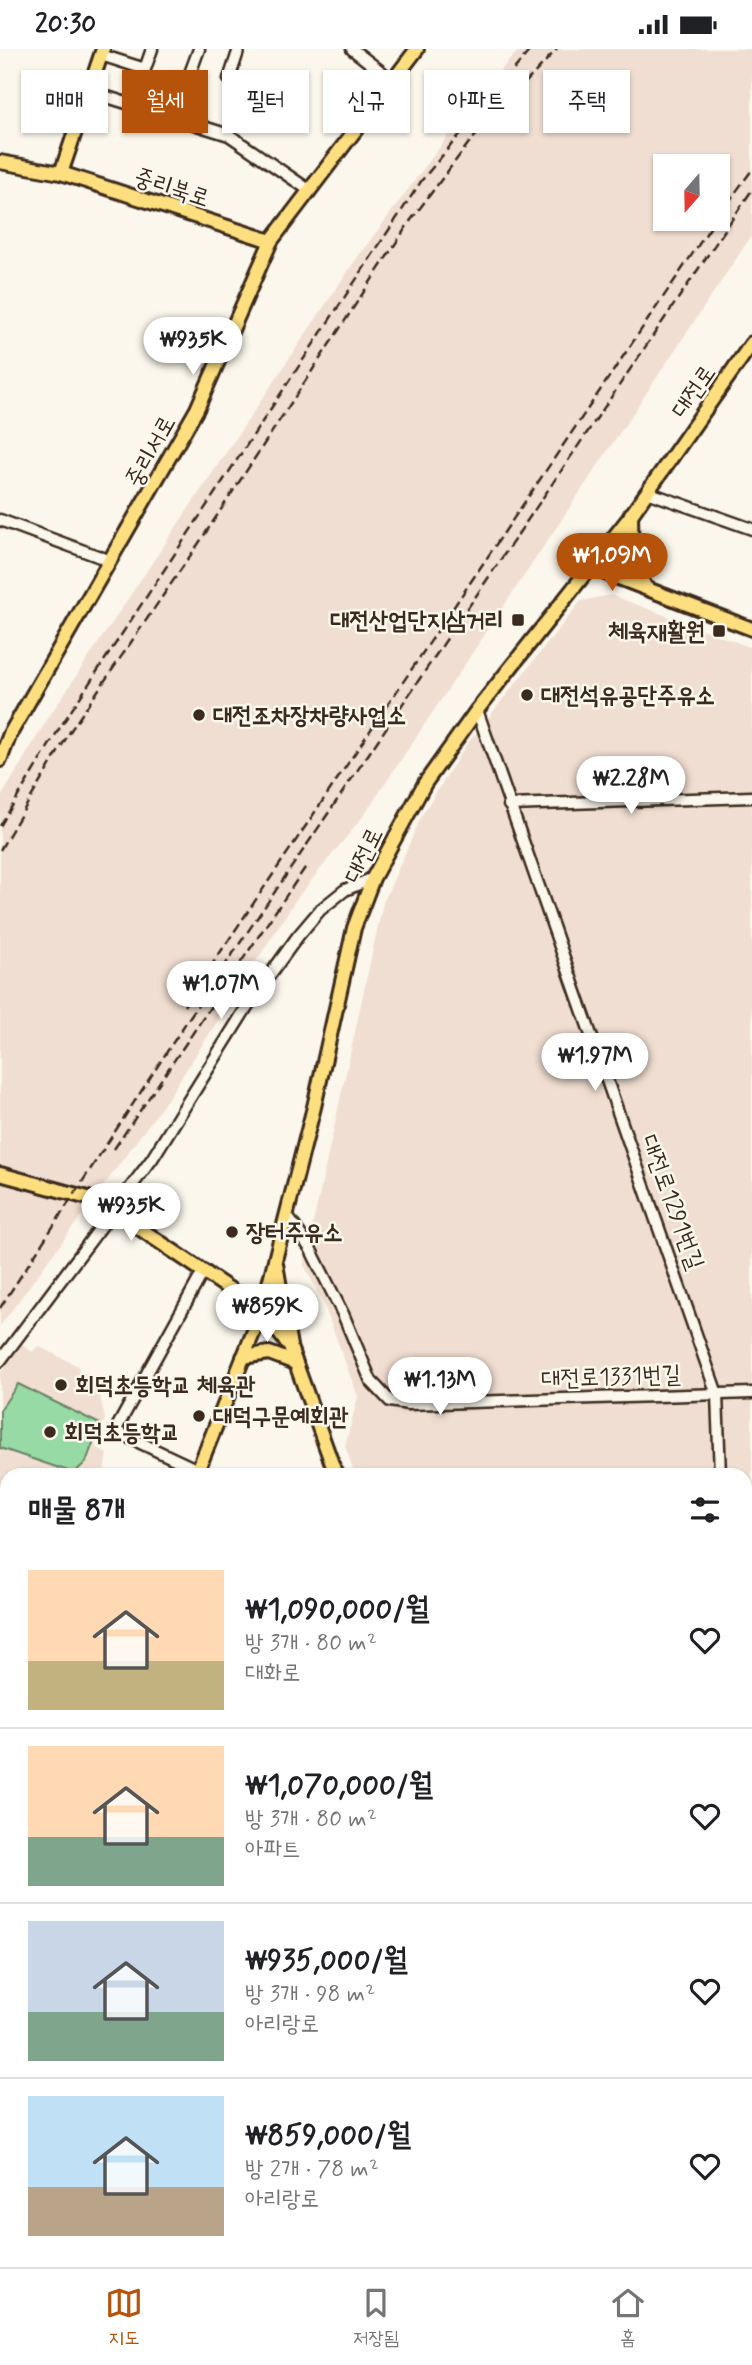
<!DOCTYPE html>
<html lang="ko">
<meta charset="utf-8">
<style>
:root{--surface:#fff;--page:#f2f2f2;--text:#202124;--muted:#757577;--line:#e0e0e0;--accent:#b45309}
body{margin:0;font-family:Mynerve,"Poor Story",sans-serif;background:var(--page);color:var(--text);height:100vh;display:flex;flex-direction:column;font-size:26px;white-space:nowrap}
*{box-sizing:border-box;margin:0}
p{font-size:23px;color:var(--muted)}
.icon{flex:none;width:38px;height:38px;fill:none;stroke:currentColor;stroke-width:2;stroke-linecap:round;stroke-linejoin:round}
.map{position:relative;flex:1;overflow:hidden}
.sheet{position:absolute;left:0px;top:1419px;width:752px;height:800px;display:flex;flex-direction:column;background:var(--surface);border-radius:21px 21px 0 0;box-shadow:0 2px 5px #0004}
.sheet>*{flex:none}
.top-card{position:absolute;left:21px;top:21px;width:710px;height:63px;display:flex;gap:14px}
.needle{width:46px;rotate:200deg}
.controls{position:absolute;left:653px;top:105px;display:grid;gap:14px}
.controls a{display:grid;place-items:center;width:77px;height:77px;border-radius:0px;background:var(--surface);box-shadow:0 2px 5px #0004;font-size:35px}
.price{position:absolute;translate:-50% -60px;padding:0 16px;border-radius:24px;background:#fff;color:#222;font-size:23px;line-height:46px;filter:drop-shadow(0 2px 4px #0008)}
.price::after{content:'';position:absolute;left:50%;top:42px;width:21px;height:16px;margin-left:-10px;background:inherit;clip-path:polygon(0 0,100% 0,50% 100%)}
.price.selected{background:var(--accent);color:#fff}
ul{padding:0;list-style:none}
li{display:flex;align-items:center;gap:21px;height:175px;padding:0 28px}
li+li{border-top:2px solid var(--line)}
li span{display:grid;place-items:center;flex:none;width:196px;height:140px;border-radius:0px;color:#555}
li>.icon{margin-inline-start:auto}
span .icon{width:84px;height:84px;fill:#fffc;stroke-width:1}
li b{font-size:30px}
h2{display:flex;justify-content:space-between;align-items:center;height:84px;padding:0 28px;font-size:30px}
.tag{padding:0 24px;border-radius:0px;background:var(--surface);box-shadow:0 2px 5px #0004;font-size:24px;line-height:63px}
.tag.selected{background:var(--accent);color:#fff}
.status{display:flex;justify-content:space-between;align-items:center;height:49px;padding:0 35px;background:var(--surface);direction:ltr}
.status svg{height:19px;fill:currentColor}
.menu{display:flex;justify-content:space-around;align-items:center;height:98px;border-top:2px solid var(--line);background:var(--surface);font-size:19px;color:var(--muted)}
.menu a{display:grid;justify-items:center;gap:4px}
.menu .selected{color:var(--accent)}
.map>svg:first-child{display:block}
.built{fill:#f1ded2;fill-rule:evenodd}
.green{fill:#97daa6;stroke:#698262;stroke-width:2}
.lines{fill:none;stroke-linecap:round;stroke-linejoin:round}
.minor-casing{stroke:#3b2a1e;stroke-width:15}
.major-casing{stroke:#3b2a1e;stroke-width:18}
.minor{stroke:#fbf7ec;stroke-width:10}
.major{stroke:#fedf80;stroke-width:12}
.rail{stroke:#3b2a1e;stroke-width:2.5;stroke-dasharray:10 5;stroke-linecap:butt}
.poi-dot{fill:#3b2a1e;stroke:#fbf7ec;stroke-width:2.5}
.labels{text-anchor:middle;stroke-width:5;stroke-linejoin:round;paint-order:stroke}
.street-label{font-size:24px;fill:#3b2a1e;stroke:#fbf7ec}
.poi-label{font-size:24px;font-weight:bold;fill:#3b2a1e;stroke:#fbf7ec;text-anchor:start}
</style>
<div class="status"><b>20:30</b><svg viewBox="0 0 49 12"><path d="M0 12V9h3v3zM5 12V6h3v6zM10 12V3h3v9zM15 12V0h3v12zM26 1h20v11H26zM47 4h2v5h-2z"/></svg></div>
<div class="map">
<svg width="752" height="2218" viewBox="0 0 752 2218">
<rect width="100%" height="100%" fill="#fbf7ec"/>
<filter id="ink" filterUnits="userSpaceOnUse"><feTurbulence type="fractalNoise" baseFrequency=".0143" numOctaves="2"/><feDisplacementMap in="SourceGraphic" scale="14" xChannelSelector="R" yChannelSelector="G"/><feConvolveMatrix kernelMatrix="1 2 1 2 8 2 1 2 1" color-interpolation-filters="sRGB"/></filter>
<g filter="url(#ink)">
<g class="built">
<path d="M 520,0 L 752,0 L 752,186 L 364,766 L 297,849 L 166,1052 L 0,1277 L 0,750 L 48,669 L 352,216 L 482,41 ZM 665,117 L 718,117 L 718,170 L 665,170 Z"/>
<polygon points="611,546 752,599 752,1827 746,1822 746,1426 355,1426 345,1397 358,1348 324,1256 304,1216 383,854 423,764 465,698 581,552"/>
<polygon points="22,1295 32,1303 38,1297 78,1317 80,1325 87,1323 89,1334 106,1335 100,1347 105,1370 95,1397 107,1405 104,1423 96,1426 7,1426 7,1445 0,1440 0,1325"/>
</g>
<g class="green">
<polygon points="18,1335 100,1375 86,1413 74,1424 0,1399 0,1361"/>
<polygon points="746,2124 752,2133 752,2218 12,2218 11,2212 746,2212"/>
</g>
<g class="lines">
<g class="minor-casing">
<g id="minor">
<polyline points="239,0 229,30 255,38"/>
<polyline points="352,0 393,32"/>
<polyline points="101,6 145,20 152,0"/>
<polyline points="88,42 229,86 309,141"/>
<polyline points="173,70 199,0"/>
<polyline points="647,443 752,480"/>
<polyline points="0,471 111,512"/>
<polyline points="477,661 717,1345 720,1426"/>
<polyline points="509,756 752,748"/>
<polyline points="287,1167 310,1199 343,1265 371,1332 390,1352 408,1355 752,1344"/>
<polyline points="0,1312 152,1110 248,956 298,887 320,861 345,841 373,829"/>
<polyline points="198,1421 115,1382 203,1223"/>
<polyline points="0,1444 7,1449"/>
<polyline points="0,1474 7,1482"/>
<polyline points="0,1579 7,1582"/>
<polyline points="746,1635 752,1635"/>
<polyline points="746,1821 746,1822"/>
<polyline points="0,1857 7,1862"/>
<polyline points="746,1965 752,1984"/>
<polyline points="0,2065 7,2069"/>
<polyline points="0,2103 7,2088"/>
<polyline points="0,2201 7,2205"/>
</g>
</g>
<g class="major-casing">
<g id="major">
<polyline points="0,113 61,124 271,192"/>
<polyline points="61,124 103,0"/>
<polyline points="631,465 632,514 646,539"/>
<polyline points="590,518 752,580"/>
<polyline points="0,711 10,685 197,360 271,192 417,0"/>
<polyline points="0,1125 99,1152 262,1262 290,1298 336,1426"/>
<polyline points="276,1215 290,1297"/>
<polyline points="243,1308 269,1304 296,1314"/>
<polyline points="196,1426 262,1262 314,1058 354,879 373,829 425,734 477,661 629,469 752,294"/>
<polyline points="0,1706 7,1695"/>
<polyline points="746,1844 752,1850"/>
</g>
</g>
<use href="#minor" class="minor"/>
<use href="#major" class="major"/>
<g class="rail">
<polyline points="718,167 752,121"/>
<polyline points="0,777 59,680 422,131 531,0"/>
<polyline points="0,801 71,681 201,491 411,171 468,95 557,0"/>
<polyline points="184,957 716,170"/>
<polyline points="114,1100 307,816"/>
<polyline points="0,1259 187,972 752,141"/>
</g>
</g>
</g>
<g class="poi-dot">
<rect x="511" y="564" width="14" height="14" rx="3.5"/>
<rect x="712" y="575" width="14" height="14" rx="3.5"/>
<circle cx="527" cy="646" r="7"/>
<circle cx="199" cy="666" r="7"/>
<circle cx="232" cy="1183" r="7"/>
<circle cx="61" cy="1336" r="7"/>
<circle cx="199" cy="1367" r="7"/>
<circle cx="50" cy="1383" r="7"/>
</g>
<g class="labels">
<g class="street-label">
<text transform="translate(172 138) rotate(18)" y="8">중리북로</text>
<text transform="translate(693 342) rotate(-55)" y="8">대전로</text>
<text transform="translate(150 402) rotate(-61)" y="8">중리서로</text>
<text transform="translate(363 806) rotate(-64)" y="8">대전로</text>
<text transform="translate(673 1153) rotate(70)" y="8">대전로1291번길</text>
<text transform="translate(611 1327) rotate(-2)" y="8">대전로1331번길</text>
</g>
<g class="poi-label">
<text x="504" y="579" text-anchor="end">대전산업단지삼거리</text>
<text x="705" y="590" text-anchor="end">체육재활원</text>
<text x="541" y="654">대전석유공단주유소</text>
<text x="213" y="674">대전조차장차량사업소</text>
<text x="246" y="1191">장터주유소</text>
<text x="75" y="1344">회덕초등학교 체육관</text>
<text x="213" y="1375">대덕구문예회관</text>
<text x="64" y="1391">회덕초등학교</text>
</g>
</g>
</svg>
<div class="controls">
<a><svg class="needle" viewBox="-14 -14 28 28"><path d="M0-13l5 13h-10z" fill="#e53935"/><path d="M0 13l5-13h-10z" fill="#757577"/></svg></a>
</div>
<b class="price" style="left:193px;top:328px">₩935K</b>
<b class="price selected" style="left:612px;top:544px">₩1.09M</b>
<b class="price" style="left:631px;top:767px">₩2.28M</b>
<b class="price" style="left:221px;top:972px">₩1.07M</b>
<b class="price" style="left:595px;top:1044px">₩1.97M</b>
<b class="price" style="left:131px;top:1194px">₩935K</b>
<b class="price" style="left:267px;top:1295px">₩859K</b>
<b class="price" style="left:440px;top:1368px">₩1.13M</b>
<div class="top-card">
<a class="tag">매매</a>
<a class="tag selected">월세</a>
<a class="tag">필터</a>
<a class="tag">신규</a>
<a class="tag">아파트</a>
<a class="tag">주택</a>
</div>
<section class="sheet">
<h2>매물 8개<svg class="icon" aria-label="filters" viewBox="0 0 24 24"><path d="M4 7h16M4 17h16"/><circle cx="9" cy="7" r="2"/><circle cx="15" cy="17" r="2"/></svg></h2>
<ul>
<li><span style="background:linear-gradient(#ffd9b3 65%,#c2b280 0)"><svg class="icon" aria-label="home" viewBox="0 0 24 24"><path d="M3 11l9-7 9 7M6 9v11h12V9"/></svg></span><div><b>₩1,090,000/월</b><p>방 3개 · 80 m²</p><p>대화로</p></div><svg class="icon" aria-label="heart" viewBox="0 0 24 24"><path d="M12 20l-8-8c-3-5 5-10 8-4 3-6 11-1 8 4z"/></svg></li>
<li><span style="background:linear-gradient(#ffd9b3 65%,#7fa58c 0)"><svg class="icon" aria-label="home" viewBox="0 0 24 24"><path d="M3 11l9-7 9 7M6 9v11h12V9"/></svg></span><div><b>₩1,070,000/월</b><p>방 3개 · 80 m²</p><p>아파트</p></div><svg class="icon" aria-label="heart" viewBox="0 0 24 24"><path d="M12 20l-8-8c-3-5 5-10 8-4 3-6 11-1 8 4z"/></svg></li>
<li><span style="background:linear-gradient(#c9d6e8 65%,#7fa58c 0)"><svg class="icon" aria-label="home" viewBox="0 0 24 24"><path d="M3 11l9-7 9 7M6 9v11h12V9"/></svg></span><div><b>₩935,000/월</b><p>방 3개 · 98 m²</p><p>아리랑로</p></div><svg class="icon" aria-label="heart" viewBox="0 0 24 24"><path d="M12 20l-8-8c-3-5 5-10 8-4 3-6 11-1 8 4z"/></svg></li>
<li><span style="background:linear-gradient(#bfe0f5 65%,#b9a48a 0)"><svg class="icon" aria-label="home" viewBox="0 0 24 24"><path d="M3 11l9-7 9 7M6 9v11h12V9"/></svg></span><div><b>₩859,000/월</b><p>방 2개 · 78 m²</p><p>아리랑로</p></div><svg class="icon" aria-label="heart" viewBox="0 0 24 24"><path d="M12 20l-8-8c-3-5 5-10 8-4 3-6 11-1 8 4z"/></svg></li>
</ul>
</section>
</div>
<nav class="menu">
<a class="selected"><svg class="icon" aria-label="map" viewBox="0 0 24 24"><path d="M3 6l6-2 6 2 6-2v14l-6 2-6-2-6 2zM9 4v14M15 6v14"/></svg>지도</a>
<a><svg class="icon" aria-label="saved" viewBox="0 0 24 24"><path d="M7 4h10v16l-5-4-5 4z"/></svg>저장됨</a>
<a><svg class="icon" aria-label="home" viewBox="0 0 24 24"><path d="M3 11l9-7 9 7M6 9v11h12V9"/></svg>홈</a>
</nav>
